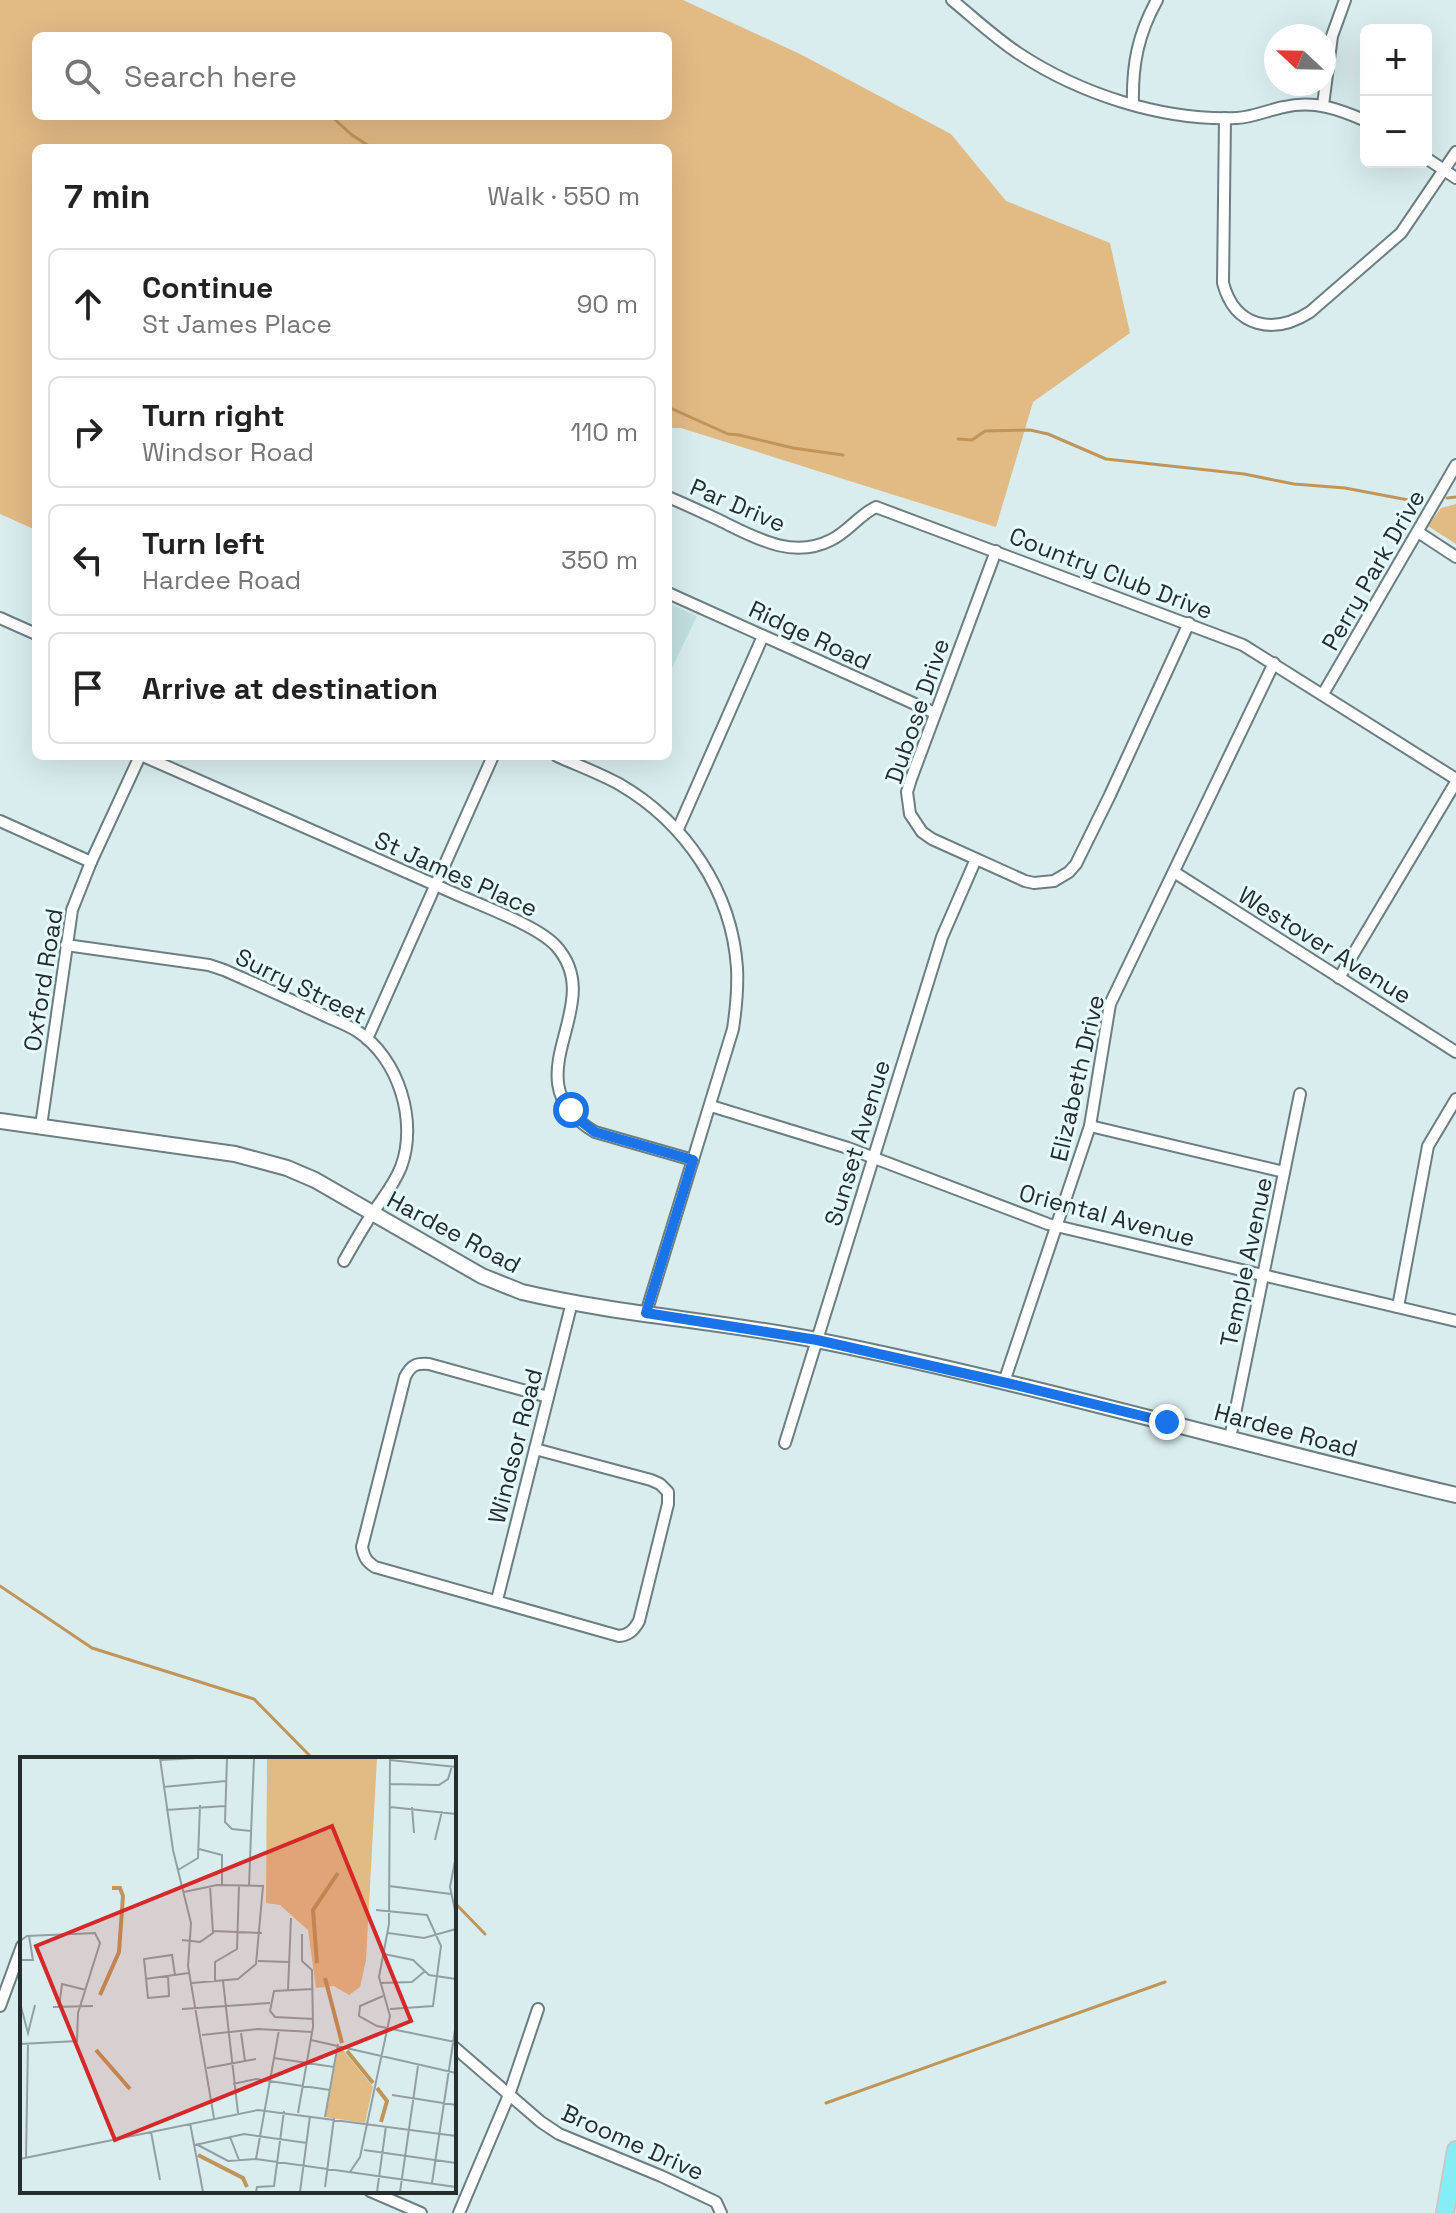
<!DOCTYPE html>
<html lang="en">
<head>
<meta charset="utf-8">
<style>
	:root { --surface:#fff; --page:#f6f6f6; --text:#222; --muted:#767676; --line:#e0e0e0 }
	body { margin:0; font-family:"Space Grotesk",sans-serif; background:var(--page); color:var(--text) }
	.controls { position:absolute; right:24px; top:24px; display:grid; overflow:hidden; border-radius:12px; box-shadow:0 8px 32px #0002 }
	.controls button { width:72px; height:72px; display:grid; place-items:center; padding:0; border:0; border-bottom:2px solid var(--line); background:var(--surface); color:var(--text); font:40px sans-serif }
	.compass { position:absolute; left:1264px; top:24px; width:72px; height:72px; border-radius:50%; background:var(--surface); box-shadow:0 8px 32px #0002; rotate:292deg }
	.stop { position:absolute; width:24px; height:24px; margin:-18px; border:6px solid #1a73e8; border-radius:50%; background:#fff }
	.stop.end { background:#1a73e8; border-color:#fff; box-shadow:0 2px 8px #0008 }
	.list { margin:0; padding:0; list-style:none }
	h2 { display:flex; justify-content:space-between; align-items:center; height:104px; margin:0; padding:0 32px; font-size:34px }
	h2 small { font-size:26px; font-weight:400; color:var(--muted) }
	.list li { display:grid; grid-template-columns:52px 1fr auto; gap:24px; align-items:center; box-sizing:border-box; height:112px; margin:0 16px 16px; padding:0 16px; border:2px solid var(--line); border-radius:12px }
	.list b { display:block; font-size:30px; white-space:nowrap }
	.list p { margin:0; font-size:26px; white-space:nowrap; color:var(--muted) }
	.list em { font-size:26px; font-style:normal; color:var(--muted) }
	.icon { flex:none; width:44px; height:44px; fill:none; stroke:currentColor; stroke-width:2; stroke-linecap:round; stroke-linejoin:round }
	.map { position:relative; flex:none; width:1456px; height:2213px; overflow:hidden }
	.search { position:absolute; background:var(--surface); box-shadow:0 8px 32px #0002; left:32px; top:32px; width:640px; height:88px; display:flex; align-items:center; gap:20px; box-sizing:border-box; padding:0 28px; border-radius:12px; color:var(--muted); font-size:30px }
	.panel { position:absolute; background:var(--surface); box-shadow:0 8px 32px #0002; left:32px; top:144px; width:640px; height:616px; border-radius:12px }
	.map>svg:first-child { display:block }
	.built { fill:#c3e1e2 }
	.green { fill:#e2ba84; fill-rule:evenodd }
	.lines { fill:none; stroke-linecap:round; stroke-linejoin:round }
	.stream { stroke:#c19559; stroke-width:3 }
	.street-casing { stroke:#6c7e80; stroke-width:14 }
	.secondary-casing { stroke:#6c7e80; stroke-width:18 }
	.primary-casing { stroke:#c7c8c9; stroke-width:20 }
	.street { stroke:#fff; stroke-width:10 }
	.secondary { stroke:#fff; stroke-width:14 }
	.primary { stroke:#85eef4; stroke-width:16 }
	.route { stroke:#1a73e8; stroke-width:10 }
	.labels { text-anchor:middle; dominant-baseline:central; stroke-width:6; stroke-linejoin:round; paint-order:stroke }
	.street-label { font-size:24px; fill:#262d2e; stroke:#e6fbfc }
	.inset-river { fill:none; stroke:#c19559; stroke-width:4 }
	.inset-road { fill:none; stroke:#91a0a2; stroke-width:2 }
	.view { fill:#d62828; fill-opacity:0.15; stroke:#d62828; stroke-width:4 }
	.inset-edge { fill:none; stroke:#262d2e; stroke-width:4 }
</style>
</head>
<body>
<div class="map">
<svg width="1456" height="2213" viewBox="0 0 1456 2213">
	<rect width="100%" height="100%" fill="#d9edef"/>
	<path class="built" d="M668,603L697,616L668,676Z"/>
	<g class="green">
		<path d="M0,0H683L800,54L951,134L1006,201L1110,243L1130,333L1033,402L996,527L681,428H668V148H36V530L0,514ZM668,36V116H36V36Z"/>
		<path d="M1456,504V544L1428,526L1441,508Z"/>
	</g>
	<g class="lines">
		<g class="stream">
			<path d="M331,116L352,135L372,148"/>
			<path d="M668,407L728,434L739,435L793,448L843,455"/>
			<path d="M958,439L972,440L985,431L1030,430L1048,434L1106,459L1244,474L1294,484L1345,488L1419,502"/>
			<path d="M1447,498L1456,497"/>
			<path d="M0,1586L92,1648L254,1699L313,1759"/>
			<path d="M454,1902L485,1934"/>
			<path d="M826,2103L1165,1982"/>
		</g>
		<defs>
			<g id="street">
				<path d="M952,0C974,18 994,37 1018,53C1080,94 1162,121 1237,118C1254,117 1268,110 1284,107C1314,100 1339,109 1366,121"/>
				<path d="M1133,104C1132,65 1138,34 1157,0"/>
				<path d="M1323,105L1332,36L1345,0"/>
				<path d="M1225,118L1223,283C1235,328 1274,335 1310,312L1401,233L1456,152"/>
				<path d="M1426,158L1456,178"/>
				<path d="M668,497C685,504 702,512 719,520C754,537 792,560 831,540C848,532 859,515 876,507L1243,645L1456,779"/>
				<path d="M1418,532L1456,557"/>
				<path d="M996,551L911,779L907,792L910,814L922,832L932,839L1025,881L1034,883L1054,881L1069,872L1076,864L1110,795L1189,623"/>
				<path d="M668,593L935,713"/>
				<path d="M0,618L36,634"/>
				<path d="M1323,694L1456,465"/>
				<path d="M143,756C245,801 347,845 449,891C477,904 537,925 556,946C611,1007 506,1079 595,1132L693,1160"/>
				<path d="M557,756C577,765 599,773 619,784C685,822 732,891 737,968C738,988 736,1009 733,1029L646,1313"/>
				<path d="M0,821L91,862"/>
				<path d="M678,829L763,636"/>
				<path d="M1174,872L1456,1052"/>
				<path d="M66,945L209,965L224,970C256,984 287,998 319,1013C331,1019 346,1024 357,1031C399,1058 418,1122 401,1167C394,1185 382,1199 372,1214C362,1229 353,1245 344,1261"/>
				<path d="M1339,978L1456,782"/>
				<path d="M367,1039L493,756"/>
				<path d="M711,1106L848,1148L1048,1224L1456,1321"/>
				<path d="M41,1126L72,910L91,862L140,756"/>
				<path d="M1090,1126L1284,1172"/>
				<path d="M1398,1307L1428,1146L1456,1099"/>
				<path d="M1004,1382L1090,1126L1110,1004L1274,663"/>
				<path d="M1230,1438L1300,1094"/>
				<path d="M785,1443L942,937L976,859"/>
				<path d="M535,1449L651,1480L660,1484L668,1492V1504L639,1621C634,1630 629,1635 619,1636L375,1567C366,1561 364,1557 362,1547L405,1377C411,1365 416,1363 429,1364L548,1397"/>
				<path d="M497,1600L572,1302"/>
				<path d="M0,2006L22,1946"/>
				<path d="M454,2047L541,2122L559,2134L661,2176L716,2202L721,2213"/>
				<path d="M370,2191L421,2213"/>
				<path d="M459,2213L509,2095L538,2009"/>
			</g>
			<path id="secondary" d="M0,1121L235,1154L287,1168L315,1180L482,1276L522,1292C620,1315 722,1321 821,1341C1034,1384 1244,1445 1456,1495"/>
			<path id="primary" d="M1445,2213L1456,2150"/>
		</defs>
		<use href="#street" class="street-casing"/>
		<use href="#secondary" class="secondary-casing"/>
		<use href="#primary" class="primary-casing"/>
		<use href="#street" class="street"/>
		<use href="#secondary" class="secondary"/>
		<use href="#primary" class="primary"/>
	</g>
	<g class="lines">
		<path class="route" d="M571,1110L582,1122L595,1132L693,1160L646,1313L817,1340L1011,1384L1167,1422"/>
	</g>
	<g class="labels">
		<g class="street-label">
			<text transform="translate(738 505) rotate(23)">Par Drive</text>
			<text transform="translate(1373 570) rotate(-60)">Perry Park Drive</text>
			<text transform="translate(1111 573) rotate(21)">Country Club Drive</text>
			<text transform="translate(810 635) rotate(25)">Ridge Road</text>
			<text transform="translate(917 711) rotate(-71)">Dubose Drive</text>
			<text transform="translate(456 874) rotate(24)">St James Place</text>
			<text transform="translate(1325 945) rotate(32)">Westover Avenue</text>
			<text transform="translate(43 980) rotate(-81)">Oxford Road</text>
			<text transform="translate(301 986) rotate(26)">Surry Street</text>
			<text transform="translate(1077 1078) rotate(-77)">Elizabeth Drive</text>
			<text transform="translate(857 1143) rotate(-73)">Sunset Avenue</text>
			<text transform="translate(1107 1215) rotate(15)">Oriental Avenue</text>
			<text transform="translate(454 1232) rotate(28)">Hardee Road</text>
			<text transform="translate(1246 1262) rotate(-78)">Temple Avenue</text>
			<text transform="translate(1286 1430) rotate(15)">Hardee Road</text>
			<text transform="translate(515 1446) rotate(-76)">Windsor Road</text>
			<text transform="translate(633 2142) rotate(24)">Broome Drive</text>
		</g>
	</g>
	<g transform="translate(20 1757)">
		<rect width="436" height="436" fill="#d9edef"/>
		<path d="M247,1H357L346,203L340,230L329,238L314,229L296,231L288,173L260,148L246,146ZM319,288L353,330L345,366L305,360Z" fill="#e2ba84"/>
		<path class="inset-river" d="M297,206L293,153L318,116M305,221L322,286M80,238L99,195L103,139L100,131H92M76,293L110,332M327,294L353,326M357,331L367,344L361,365M178,398L223,421L227,430"/>
		<path class="inset-road" d="M140,1L153,93L171,166L168,209L194,361M207,1L205,65L212,72L231,74M140,3L177,1M370,3L436,10M370,27L419,28L428,22L432,9M143,30L206,24M370,50L436,57M392,50L394,76M146,53L205,49M415,83L422,54M179,92L202,98V128M436,99L430,130L436,158M158,113L178,101L180,48M229,129L234,1M369,129L431,137M164,135L197,128L243,129L236,207L218,222L172,226M356,153L407,158L421,189L413,249L370,252M193,174L242,176M368,176L404,181L436,172M162,183L180,185L193,176L190,129M0,184L7,179L75,176L80,186L58,256L57,284L0,287M364,197L393,203L409,218L436,222M0,203H13L9,179M238,204L269,205M148,219L149,239L128,241L124,202L152,198L155,218M125,222L169,216M195,224V205L217,192L219,128M203,224L218,356M360,226L392,225L405,214M293,232L254,234L250,254L255,260L293,262M268,233L271,161M363,239L340,249L339,259L357,269L435,285M0,246L8,276L15,248M33,250L73,249M39,250L42,227L66,233M162,252L250,246M221,276L225,304M182,278L238,272L292,275M291,283L436,316M254,301L314,310M187,311L236,302M213,327L236,322L310,333M372,338L436,348M278,356L293,270L292,213L282,204V177M305,360L318,287M170,366L183,435M131,375L140,423M210,380L219,403M176,387L208,404L236,402L436,430M175,388L224,377L287,386M344,393L436,406M6,400L8,287M0,402L238,353L436,379M236,402L259,273M330,415L340,400L370,259L359,220L369,167L370,1M412,426L436,266M305,430L314,361M236,435L237,430L254,429L264,354M280,435L290,359M357,435L366,369M380,435L398,309"/>
		<path class="view" d="M312,69L391,264L95,383L16,189Z"/>
		<rect width="436" height="436" class="inset-edge"/>
	</g>
</svg>
<div class="controls">
<button>+</button>
<button>−</button>
</div>
<svg class="compass" viewBox="-18 -18 36 36"><path d="M0-13l5 13h-10z" fill="#e53935"/><path d="M0 13l5-13h-10z" fill="#767676"/></svg>
<div class="stop" style="left:571px;top:1110px"></div>
<div class="stop end" style="left:1167px;top:1422px"></div>
<div class="search"><svg class="icon" aria-label="search" viewBox="0 0 24 24"><circle cx="10" cy="10" r="6"/><path d="M15 15l6 6"/></svg>Search here</div>
<section class="panel">
<h2>7 min<small>Walk · 550 m</small></h2>
<ul class="list">
<li><svg class="icon" aria-label="ahead" viewBox="0 0 24 24"><path d="M12 20V5M6 11l6-6 6 6"/></svg><div><b>Continue</b><p>St James Place</p></div><em>90 m</em></li>
<li><svg class="icon" aria-label="right" viewBox="0 0 24 24"><path d="M7 20v-9h11M14 6l5 5-5 5"/></svg><div><b>Turn right</b><p>Windsor Road</p></div><em>110 m</em></li>
<li><svg class="icon" aria-label="left" viewBox="0 0 24 24"><path d="M17 20v-9H6M10 6l-5 5 5 5"/></svg><div><b>Turn left</b><p>Hardee Road</p></div><em>350 m</em></li>
<li><svg class="icon" aria-label="arrive" viewBox="0 0 24 24"><path d="M6 21V4h12l-3 4 3 4H6"/></svg><div><b>Arrive at destination</b></div></li>
</ul>
</section>
</div>
</body>
</html>
